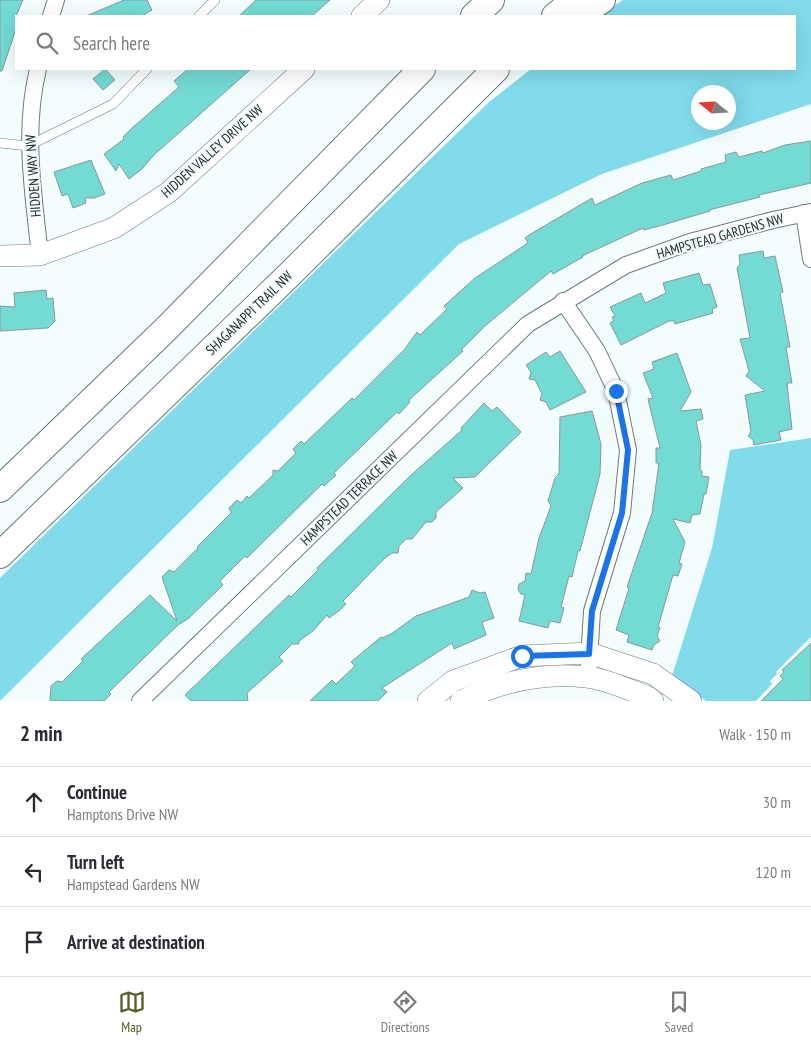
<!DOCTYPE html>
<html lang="en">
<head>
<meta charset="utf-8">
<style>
	:root { --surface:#fff; --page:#f7f7f7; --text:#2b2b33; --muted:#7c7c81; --line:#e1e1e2; --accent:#5a5c29 }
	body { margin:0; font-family:"PT Sans Narrow",sans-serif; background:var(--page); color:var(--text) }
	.compass { position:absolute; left:691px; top:85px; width:45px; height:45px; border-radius:50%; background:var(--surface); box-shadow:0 5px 20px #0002; rotate:288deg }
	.stop { position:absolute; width:15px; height:15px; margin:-11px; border:4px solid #1a73e8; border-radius:50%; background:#fff }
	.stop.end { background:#1a73e8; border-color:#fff; box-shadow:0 1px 5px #0008 }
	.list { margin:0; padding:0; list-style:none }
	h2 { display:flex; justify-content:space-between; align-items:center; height:65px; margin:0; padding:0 20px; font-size:21px }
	h2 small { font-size:16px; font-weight:400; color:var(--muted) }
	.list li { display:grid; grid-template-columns:32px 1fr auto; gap:15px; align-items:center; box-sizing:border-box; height:70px; padding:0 20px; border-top:1px solid var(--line) }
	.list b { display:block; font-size:19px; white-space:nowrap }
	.list p { margin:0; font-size:16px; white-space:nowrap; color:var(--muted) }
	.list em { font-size:16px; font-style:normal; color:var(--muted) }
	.icon { flex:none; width:28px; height:28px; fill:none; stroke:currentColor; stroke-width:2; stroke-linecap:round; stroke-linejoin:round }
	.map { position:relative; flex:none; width:811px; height:701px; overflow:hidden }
	.search { position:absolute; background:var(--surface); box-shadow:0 5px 20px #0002; left:15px; right:15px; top:15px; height:55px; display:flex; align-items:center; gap:12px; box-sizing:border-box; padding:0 18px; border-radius:0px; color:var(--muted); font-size:19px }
	.sheet { height:275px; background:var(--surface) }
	nav { display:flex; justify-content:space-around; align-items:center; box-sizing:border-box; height:70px; border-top:1px solid var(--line); background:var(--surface); font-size:14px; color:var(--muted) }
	nav a { display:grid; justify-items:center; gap:2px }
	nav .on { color:var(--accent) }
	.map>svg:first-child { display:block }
	.green { fill:#81dbea; fill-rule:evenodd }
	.building { fill:#73dad4; stroke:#899998 }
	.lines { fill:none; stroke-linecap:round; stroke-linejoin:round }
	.service-casing { stroke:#6b7a7d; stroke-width:10 }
	.minor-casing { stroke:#6b7a7d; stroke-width:18 }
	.tertiary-casing { stroke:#6b7a7d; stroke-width:22 }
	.primary-casing { stroke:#6b7a7d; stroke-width:28 }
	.service { stroke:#fff; stroke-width:9 }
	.minor { stroke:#fff; stroke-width:16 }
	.tertiary { stroke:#fff; stroke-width:21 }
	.primary { stroke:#fff; stroke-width:26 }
	.route { stroke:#1a73e8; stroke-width:6 }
	.labels { text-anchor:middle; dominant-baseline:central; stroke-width:4; stroke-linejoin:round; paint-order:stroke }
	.street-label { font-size:14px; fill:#262c2d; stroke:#f3fdfe }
</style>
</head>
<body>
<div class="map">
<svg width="811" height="701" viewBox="0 0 811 701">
	<rect width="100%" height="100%" fill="#f3fdfe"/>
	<g class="green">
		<path d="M623,0H811V104L602,174L459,244L0,701V578L488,103L531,69H795V16H598ZM698,92H728V122H698Z"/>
		<path d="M811,438V637L776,672L777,674L770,681L772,684L756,701H706L672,676L712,548L730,450Z"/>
	</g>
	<g class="building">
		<path d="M0,0H23L16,16V29L2,71H0Z"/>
		<path d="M124,0H147L152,10L142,16H86Z"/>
		<path d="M256,0H330L312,16H239Z"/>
		<path d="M105,69L115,80L103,90L93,79Z"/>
		<path d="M188,69H251L154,155L142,169L129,179L119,164L116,171L104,154L124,139L123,137L131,129L179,87L174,81Z"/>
		<path d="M811,141V183L759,195L760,197L709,210L710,211L663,225L644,230L643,228L582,256L583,257L553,274L551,271L485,326L461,350L463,351L409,400L410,402L399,414L397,412L334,473L336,475L324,486L322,484L247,558L245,556L220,581L223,585L188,619L178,625L109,692L111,694L104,701H50L51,686L57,681L62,682L83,661L81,659L150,595L177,621L162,577L169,570L174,572L198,548L197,547L231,513L229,508L237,500L241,503L247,496L249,498L273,475V470L278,471L296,453L293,449L301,441L304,444L352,398L354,400L404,350L417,332L420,335L447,309L444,306L475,278L528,243L525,238L529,235L592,198L595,205L642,183L671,175L673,180L701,171V169L726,162L725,155L736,152L739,157L762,151L763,153L785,145Z"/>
		<path d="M91,160L105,194L94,198H85L86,203L73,208L68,194L62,196L54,172Z"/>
		<path d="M763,251L764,258L775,256L783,292L780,293L790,347H786L792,383H787L792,429L779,432L781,440L754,445L753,440L748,436L751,432L745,395L765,391L746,376L749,371L740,339L750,338L737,268L740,264L739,255Z"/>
		<path d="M699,273L703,285L710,284L717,307L712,309L713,313L675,324L674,321H669L621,345L610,323L614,321L612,317L615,316L610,307L641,293L645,303L666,293L663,283Z"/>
		<path d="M46,290L47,299L53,298L55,321L48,328L0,331V306L15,307L14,293Z"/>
		<path d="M560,351L586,392L550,410L546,402L540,400L542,394L535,380L529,379L531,372L526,365L546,352L550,357Z"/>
		<path d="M677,353L691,392L680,411L701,409L703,419L696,421L701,445L700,470L702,471V476L709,477L706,494H704L700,514L692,515L690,523L673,519L685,542L679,563L682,564L678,576L673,575L658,627L660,628L657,636L660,641L654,645L652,650L627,642L629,635L616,630L629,588L627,587L652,513L659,463H656V448H660L648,399L653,398L643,373L654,369L652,362Z"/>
		<path d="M484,403L492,411L497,407L521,432L475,477L453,478L463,488L436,512V518L432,522H426L412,539H406L399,546L398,553H392L385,558L343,601L346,604L340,610L329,618L327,615L313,631L299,641V644H292L279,657L283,661L247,693L248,701H191L185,695L289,595L291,597L318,570L317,568L409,477L462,430L461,428Z"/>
		<path d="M592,411L601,444L600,474L580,551H578L572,577L569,576L561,607L564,608L560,623L550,621L548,628L519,621L525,595L521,594L518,590L519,584L525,581L526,573L531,574L539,538L551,506L548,501L555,478L559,474L560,417Z"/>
		<path d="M472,590L480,593L485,592L494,618L482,622L486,635L454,649L452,643L382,688L387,692L378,701H310L332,680L336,684L355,666L351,662L381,637L382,638L391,634L416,616L469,597Z"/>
		<path d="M811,643V701H761L783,679L780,676L784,672L782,670Z"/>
	</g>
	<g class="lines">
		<defs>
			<g id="service">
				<path d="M199,16L215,0"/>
				<path d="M0,143L28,146L113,104L147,69"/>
			</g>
			<g id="minor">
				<path d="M51,16L56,0"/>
				<path d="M38,69C23,131 33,192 40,255"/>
				<path d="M804,213L811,259"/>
				<path d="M563,301L597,351L616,391L628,450L622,513L592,611L588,677"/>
				<path d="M140,701L528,324L626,265L690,242L773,220L811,212"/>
			</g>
			<g id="tertiary">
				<path d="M362,16L379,0"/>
				<path d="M0,256L40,255L114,228L169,192L304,69"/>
				<path d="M428,701L453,681L522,656L589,653L653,674L691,701"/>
				<path d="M461,701C500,682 542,672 586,677C607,679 629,690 648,697L653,701"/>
			</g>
			<g id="primary">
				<path d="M474,16L491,0"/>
				<path d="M555,16L575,0"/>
				<path d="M578,16L602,0"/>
				<path d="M0,489L167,328L422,69"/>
				<path d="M0,555L289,275L496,69"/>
			</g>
		</defs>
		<use href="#service" class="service-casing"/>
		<use href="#minor" class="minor-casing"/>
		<use href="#tertiary" class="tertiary-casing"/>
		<use href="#primary" class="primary-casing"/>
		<use href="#service" class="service"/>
		<use href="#minor" class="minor"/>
		<use href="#tertiary" class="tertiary"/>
		<use href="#primary" class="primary"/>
	</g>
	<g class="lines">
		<path class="route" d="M522,656L589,654L592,611L622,513L628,450L616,391"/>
	</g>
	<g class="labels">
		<g class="street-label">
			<text transform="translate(212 151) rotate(-42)">HIDDEN VALLEY DRIVE NW</text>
			<text transform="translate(33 176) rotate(-94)">HIDDEN WAY NW</text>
			<text transform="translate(720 236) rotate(-16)">HAMPSTEAD GARDENS NW</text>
			<text transform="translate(249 313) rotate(-44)">SHAGANAPPI TRAIL NW</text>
			<text transform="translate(349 498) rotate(-44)">HAMPSTEAD TERRACE NW</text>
		</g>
	</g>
</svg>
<svg class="compass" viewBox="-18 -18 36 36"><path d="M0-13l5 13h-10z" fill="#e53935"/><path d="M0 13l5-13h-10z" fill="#7c7c81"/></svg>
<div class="stop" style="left:522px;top:656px"></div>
<div class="stop end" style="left:616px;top:391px"></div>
<div class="search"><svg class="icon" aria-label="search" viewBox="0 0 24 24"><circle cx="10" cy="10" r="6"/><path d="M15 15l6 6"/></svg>Search here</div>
</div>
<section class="sheet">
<h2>2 min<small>Walk · 150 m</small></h2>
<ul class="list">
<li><svg class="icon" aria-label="ahead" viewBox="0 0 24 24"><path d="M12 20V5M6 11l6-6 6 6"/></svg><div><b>Continue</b><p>Hamptons Drive NW</p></div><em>30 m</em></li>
<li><svg class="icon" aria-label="left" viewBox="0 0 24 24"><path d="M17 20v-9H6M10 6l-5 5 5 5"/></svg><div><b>Turn left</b><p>Hampstead Gardens NW</p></div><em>120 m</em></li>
<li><svg class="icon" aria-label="arrive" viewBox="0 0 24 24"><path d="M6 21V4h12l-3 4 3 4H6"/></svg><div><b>Arrive at destination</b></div></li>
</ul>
</section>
<nav>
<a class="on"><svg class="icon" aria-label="map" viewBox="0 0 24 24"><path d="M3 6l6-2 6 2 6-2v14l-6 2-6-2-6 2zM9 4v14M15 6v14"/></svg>Map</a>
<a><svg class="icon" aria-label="directions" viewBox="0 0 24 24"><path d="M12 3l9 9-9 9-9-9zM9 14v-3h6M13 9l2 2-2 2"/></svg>Directions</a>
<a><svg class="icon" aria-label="saved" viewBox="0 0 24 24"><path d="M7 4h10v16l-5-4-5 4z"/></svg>Saved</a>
</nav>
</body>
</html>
